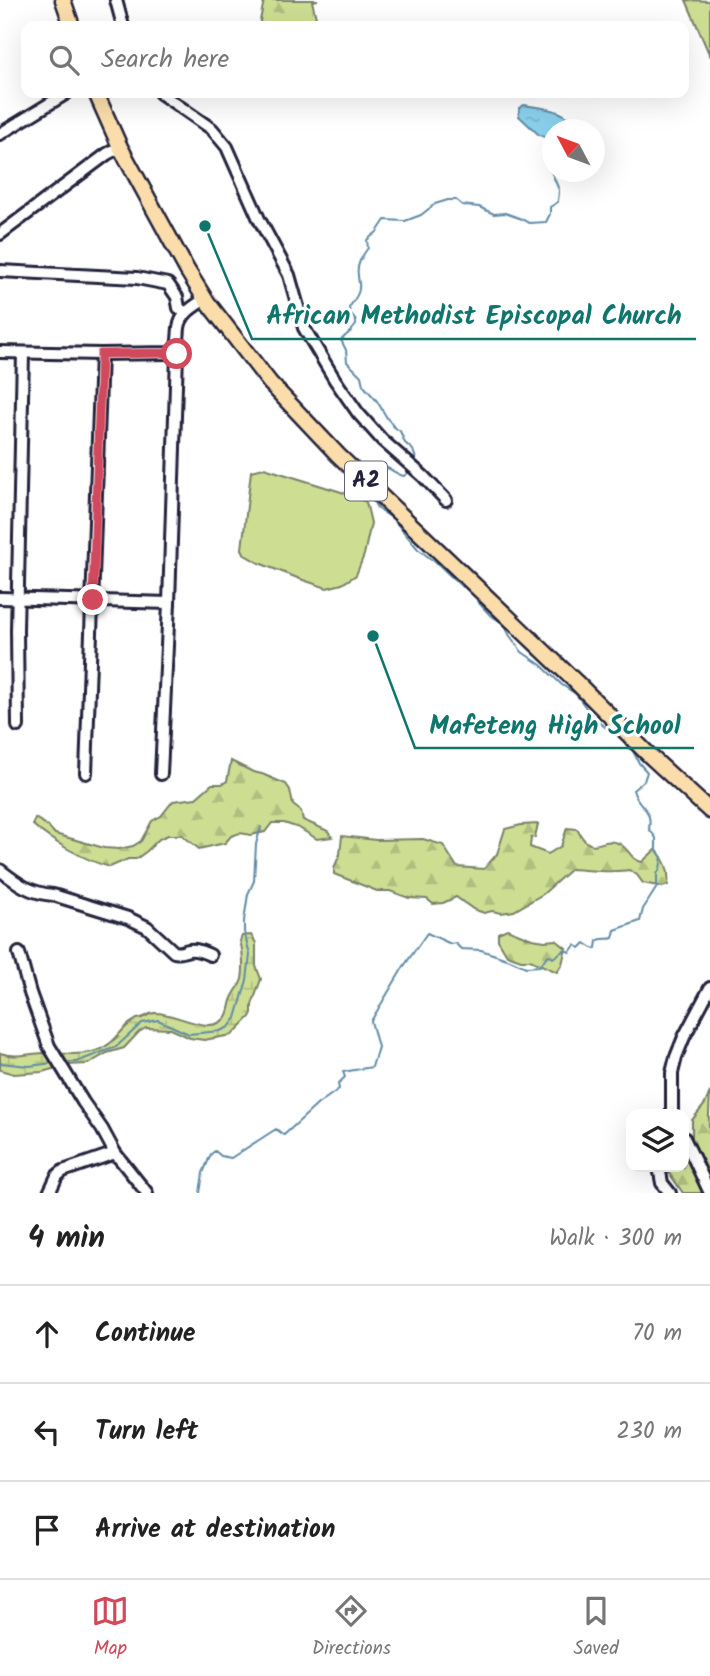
<!DOCTYPE html>
<html lang="en">
<head>
<meta charset="utf-8">
<style>
	:root { --surface:#fff; --page:#f2f2f2; --text:#222; --muted:#767676; --line:#e0e0e0; --accent:#d1495b }
	body { margin:0; font-family:Kalam,sans-serif; background:var(--page); color:var(--text) }
	.controls { position:absolute; right:21px; bottom:21px; display:grid; overflow:hidden; border-radius:14px; box-shadow:0 7px 28px #0002 }
	.controls button { width:63px; height:63px; display:grid; place-items:center; padding:0; border:0; border-bottom:2px solid var(--line); background:var(--surface); color:var(--text); font:35px sans-serif }
	.compass { position:absolute; left:542px; top:119px; width:63px; height:63px; border-radius:50%; background:var(--surface); box-shadow:0 7px 28px #0002; rotate:311deg }
	.stop { position:absolute; width:21px; height:21px; margin:-16px; border:5px solid #d1495b; border-radius:50%; background:#fff }
	.stop.end { background:#d1495b; border-color:#fff; box-shadow:0 2px 7px #0008 }
	.list { margin:0; padding:0; list-style:none }
	h2 { display:flex; justify-content:space-between; align-items:center; height:91px; margin:0; padding:0 28px; font-size:30px }
	h2 small { font-size:23px; font-weight:400; color:var(--muted) }
	.list li { display:grid; grid-template-columns:46px 1fr auto; gap:21px; align-items:center; box-sizing:border-box; height:98px; padding:0 28px; border-top:2px solid var(--line) }
	.list b { display:block; font-size:26px; white-space:nowrap }
	.list em { font-size:23px; font-style:normal; color:var(--muted) }
	.icon { flex:none; width:38px; height:38px; fill:none; stroke:currentColor; stroke-width:2; stroke-linecap:round; stroke-linejoin:round }
	.map { position:relative; flex:none; width:710px; height:1193px; overflow:hidden }
	.search { position:absolute; background:var(--surface); box-shadow:0 7px 28px #0002; left:21px; right:21px; top:21px; height:77px; display:flex; align-items:center; gap:18px; box-sizing:border-box; padding:0 24px; border-radius:14px; color:var(--muted); font-size:26px }
	.sheet { height:385px; background:var(--surface) }
	nav { display:flex; justify-content:space-around; align-items:center; box-sizing:border-box; height:98px; border-top:2px solid var(--line); background:var(--surface); font-size:19px; color:var(--muted) }
	nav a { display:grid; justify-items:center; gap:4px }
	nav .on { color:var(--accent) }
	.map>svg:first-child { display:block }
	.grass { fill:#cdde93; stroke:#788067; stroke-width:2 }
	.forest { fill:url(#forest-firs); stroke:#788067; stroke-width:2 }
	.wetland { fill:url(#wetland-marsh); stroke:#788067; stroke-width:2 }
	.water { fill:url(#water-ripples); stroke:#618ba6; stroke-width:2 }
	.lines { fill:none; stroke-linecap:round; stroke-linejoin:round }
	.stream { stroke:#618ba6; stroke-width:2 }
	.minor-casing { stroke:#22223b; stroke-width:16 }
	.major-casing { stroke:#22223b; stroke-width:19 }
	.minor { stroke:#fff; stroke-width:10 }
	.major { stroke:#faddab; stroke-width:14 }
	.route { stroke:#d1495b; stroke-width:9 }
	.labels { text-anchor:middle; dominant-baseline:central; stroke-width:6; stroke-linejoin:round; paint-order:stroke }
	.shield { fill:#fff; stroke:#646476; stroke-width:2 }
	.shield-label { font-size:23px; font-weight:bold; fill:#22223b }
	.leader { fill:none; stroke:#0f766e; stroke-width:2.5 }
	.callout-dot { fill:#0f766e; stroke:#fff; stroke-width:2.5 }
	.callout-label { font-size:26px; text-anchor:middle; font-weight:bold; fill:#0f766e; stroke:#fff; stroke-width:6; stroke-linejoin:round; paint-order:stroke }
</style>
</head>
<body>
<div class="map">
<svg width="710" height="1193" viewBox="0 0 710 1193">
	<defs>
		<pattern id="forest-firs" width="22" height="20" patternUnits="userSpaceOnUse" patternTransform="scale(1.75)"><rect width="22" height="20" fill="#cdde93"/><path d="M5 1l3.5 6h-7zM16 11l3.5 6h-7z" fill="#b0be80"/></pattern>
		<pattern id="wetland-marsh" width="20" height="14" patternUnits="userSpaceOnUse" patternTransform="scale(1.75)"><rect width="20" height="14" fill="#cdde93"/><path d="M1 5h8M5 5V1M11 12h8M15 12V8" fill="none" stroke="#b0be80"/></pattern>
		<pattern id="water-ripples" width="26" height="14" patternUnits="userSpaceOnUse" patternTransform="scale(1.75)"><rect width="26" height="14" fill="#8bd1ed"/><path d="M2 4q2-2 4 0t4 0M15 11q2-2 4 0t4 0" fill="none" stroke="#78b3cc"/></pattern>
	</defs>
	<rect width="100%" height="100%" fill="#fff"/>
	<filter id="ink" filterUnits="userSpaceOnUse"><feTurbulence type="fractalNoise" baseFrequency=".0143" numOctaves="2"/><feDisplacementMap in="SourceGraphic" scale="14" xChannelSelector="R" yChannelSelector="G"/><feConvolveMatrix kernelMatrix="1 2 1 2 8 2 1 2 1" color-interpolation-filters="sRGB"/></filter>
	<g filter="url(#ink)">
		<g class="grass">
			<path d="M686,0L710,1V56Z"/>
			<path d="M264,468L351,495L366,502L371,523L364,555L356,575L342,584L327,588L300,579L259,563L245,555L242,549L251,471Z"/>
		</g>
		<g class="forest">
			<path d="M264,0H318L312,1L318,26H259Z"/>
			<path d="M231,761L253,772L262,774L286,784L290,790L293,805L301,811L303,820L328,831L332,837L317,839L299,828L284,823H272L265,832L251,835L240,833L231,836L225,843L199,849L182,835H168L159,839L147,851L136,859H128L110,867C86,861 51,841 33,825L35,818L48,826L55,834L104,848L119,849L133,846L141,841L152,821L161,816L173,801L196,798L212,784H222L227,781Z"/>
			<path d="M538,824L535,837L531,838L530,847L548,854L561,846L567,828L577,829C593,860 600,834 620,844C629,849 631,860 642,862L656,849C665,861 670,870 668,885L663,887L643,883L637,875L629,870C613,873 589,870 571,869L543,894L514,911L501,913L492,911L484,913L473,909L456,897L443,903L433,904L427,899L409,898L390,891H377L334,874V868L340,854L342,836L376,840L423,839L443,845L457,867L484,869L497,854L505,829L521,825Z"/>
			<path d="M507,929L532,939L545,941L556,940L566,948L562,964L557,972L530,960H521L507,955L498,940V933Z"/>
			<path d="M710,1092C710,1106 707,1125 710,1137V1180L707,1193H683L669,1173V1167H684V1140H692V1120L705,1104Z"/>
		</g>
		<path class="wetland" d="M251,935L256,943V966L261,979L252,1005V1013L250,1017L232,1035L204,1040L190,1038L171,1029L146,1028L139,1032L124,1048L107,1053L88,1064L67,1065L42,1072L14,1074L0,1070V1053C15,1058 27,1054 43,1053C64,1053 87,1058 106,1046C117,1040 122,1027 134,1021C139,1017 138,1020 144,1017C150,1015 147,1014 154,1013C174,1011 209,1037 225,1018C230,1012 229,1004 232,998C235,991 240,986 242,979C244,970 243,950 240,941L242,936Z"/>
		<path class="water" d="M524,105C542,108 570,109 575,129L552,130V140L539,135L519,116V108Z"/>
		<g class="lines">
			<g class="stream">
				<path d="M573,122L580,124L579,130"/>
				<path d="M415,463L416,459L413,450L405,443L400,431L394,427L387,418L377,401L363,385L361,376L347,362L346,350L341,340L352,330L356,325V321L350,313L349,308C352,303 356,298 358,293C361,286 358,282 358,275C356,265 362,256 368,248L367,240L377,232L385,220L405,221L421,215L435,204L448,200H456L462,205L479,207L494,214L505,213L522,219L529,223L546,222L550,214V207L558,202L559,190L549,166L552,162"/>
				<path d="M379,486L380,482L376,470C387,462 393,474 404,476L410,471"/>
				<path d="M370,496L377,508L393,519L418,549L439,565L462,587"/>
				<path d="M65,1062H76L116,1047L142,1023L158,1020L189,1034L220,1031L229,1027L236,1018L247,980L250,955L244,932V921L248,894L254,881L256,844L261,827"/>
				<path d="M0,1063L29,1066L53,1063"/>
				<path d="M200,1193L203,1173L211,1154L215,1151L221,1156L231,1158L276,1129L284,1135L318,1104L339,1089L338,1084L345,1077L343,1072L372,1067L378,1047L371,1021L404,966L427,933L451,944L455,943L461,949L481,950L510,960L526,967L540,966L546,957L549,955L553,958L564,950L570,952L575,945L580,948L585,943L594,949L596,948L597,941C602,937 608,940 613,938L615,930L640,921L643,909L657,887V874L660,869L662,857L656,849V838L649,829C653,807 638,808 633,790L644,781L647,772L639,763L633,751L628,748L623,740L594,719L576,694L562,685L541,665L522,652L510,636L504,624L490,615L477,601"/>
			</g>
			<defs>
				<g id="minor">
					<path d="M116,0L123,26"/>
					<path d="M160,93L212,129L227,147L259,219L289,275L304,328L335,380L358,413L382,440L423,476L446,500"/>
					<path d="M0,134L67,93"/>
					<path d="M0,234L107,154L120,147"/>
					<path d="M0,271L137,278L168,284L177,297L179,308L186,313"/>
					<path d="M0,352L101,354L170,353L175,351C179,344 178,336 179,328C181,313 193,307 205,299"/>
					<path d="M0,598L169,603"/>
					<path d="M18,726L17,630L23,353"/>
					<path d="M86,773L101,354"/>
					<path d="M161,774L169,603L177,354L175,351"/>
					<path d="M0,870C18,884 30,893 53,895L128,918L147,927L174,952C180,954 183,951 189,950C197,949 203,952 210,955"/>
					<path d="M19,953L30,993L49,1046L83,1102L102,1129L115,1153L147,1193"/>
					<path d="M672,1114V1073L676,1057L684,1037L710,988"/>
					<path d="M684,1138L710,1193"/>
					<path d="M659,1167L662,1183L670,1193"/>
					<path d="M49,1193L57,1176L63,1171L115,1153"/>
				</g>
				<g id="major">
					<path d="M63,0L72,26"/>
					<path d="M96,93L120,147L187,270L205,299L270,383L338,455L576,682L650,756L710,811"/>
				</g>
			</defs>
			<use href="#minor" class="minor-casing"/>
			<use href="#major" class="major-casing"/>
			<use href="#minor" class="minor"/>
			<use href="#major" class="major"/>
		</g>
	</g>
	<g class="lines" filter="url(#ink)">
		<path class="route" d="M93,600L101,354L170,353L175,351L177,354"/>
	</g>
	<g class="labels">
		<rect class="shield" x="345" y="461.5" width="42" height="39" rx="5"/>
		<g class="shield-label">
			<text x="366" y="481">A2</text>
		</g>
	</g>
	<path class="leader" d="M205 226L252 339H696M373 636L415 748H694"/>
	<g class="callout-dot">
		<circle cx="205" cy="226" r="7"/>
		<circle cx="373" cy="636" r="7"/>
	</g>
	<g class="callout-label">
		<text x="474" y="324">African Methodist Episcopal Church</text>
		<text x="555" y="734">Mafeteng High School</text>
	</g>
</svg>
<div class="controls">
<button><svg class="icon" aria-label="layers" viewBox="0 0 24 24"><path d="M12 4l9 5-9 5-9-5zM3 14l9 5 9-5"/></svg></button>
</div>
<svg class="compass" viewBox="-18 -18 36 36"><path d="M0-13l5 13h-10z" fill="#e53935"/><path d="M0 13l5-13h-10z" fill="#767676"/></svg>
<div class="stop" style="left:177px;top:354px"></div>
<div class="stop end" style="left:93px;top:600px"></div>
<div class="search"><svg class="icon" aria-label="search" viewBox="0 0 24 24"><circle cx="10" cy="10" r="6"/><path d="M15 15l6 6"/></svg>Search here</div>
</div>
<section class="sheet">
<h2>4 min<small>Walk · 300 m</small></h2>
<ul class="list">
<li><svg class="icon" aria-label="ahead" viewBox="0 0 24 24"><path d="M12 20V5M6 11l6-6 6 6"/></svg><div><b>Continue</b></div><em>70 m</em></li>
<li><svg class="icon" aria-label="left" viewBox="0 0 24 24"><path d="M17 20v-9H6M10 6l-5 5 5 5"/></svg><div><b>Turn left</b></div><em>230 m</em></li>
<li><svg class="icon" aria-label="arrive" viewBox="0 0 24 24"><path d="M6 21V4h12l-3 4 3 4H6"/></svg><div><b>Arrive at destination</b></div></li>
</ul>
</section>
<nav>
<a class="on"><svg class="icon" aria-label="map" viewBox="0 0 24 24"><path d="M3 6l6-2 6 2 6-2v14l-6 2-6-2-6 2zM9 4v14M15 6v14"/></svg>Map</a>
<a><svg class="icon" aria-label="directions" viewBox="0 0 24 24"><path d="M12 3l9 9-9 9-9-9zM9 14v-3h6M13 9l2 2-2 2"/></svg>Directions</a>
<a><svg class="icon" aria-label="saved" viewBox="0 0 24 24"><path d="M7 4h10v16l-5-4-5 4z"/></svg>Saved</a>
</nav>
</body>
</html>
